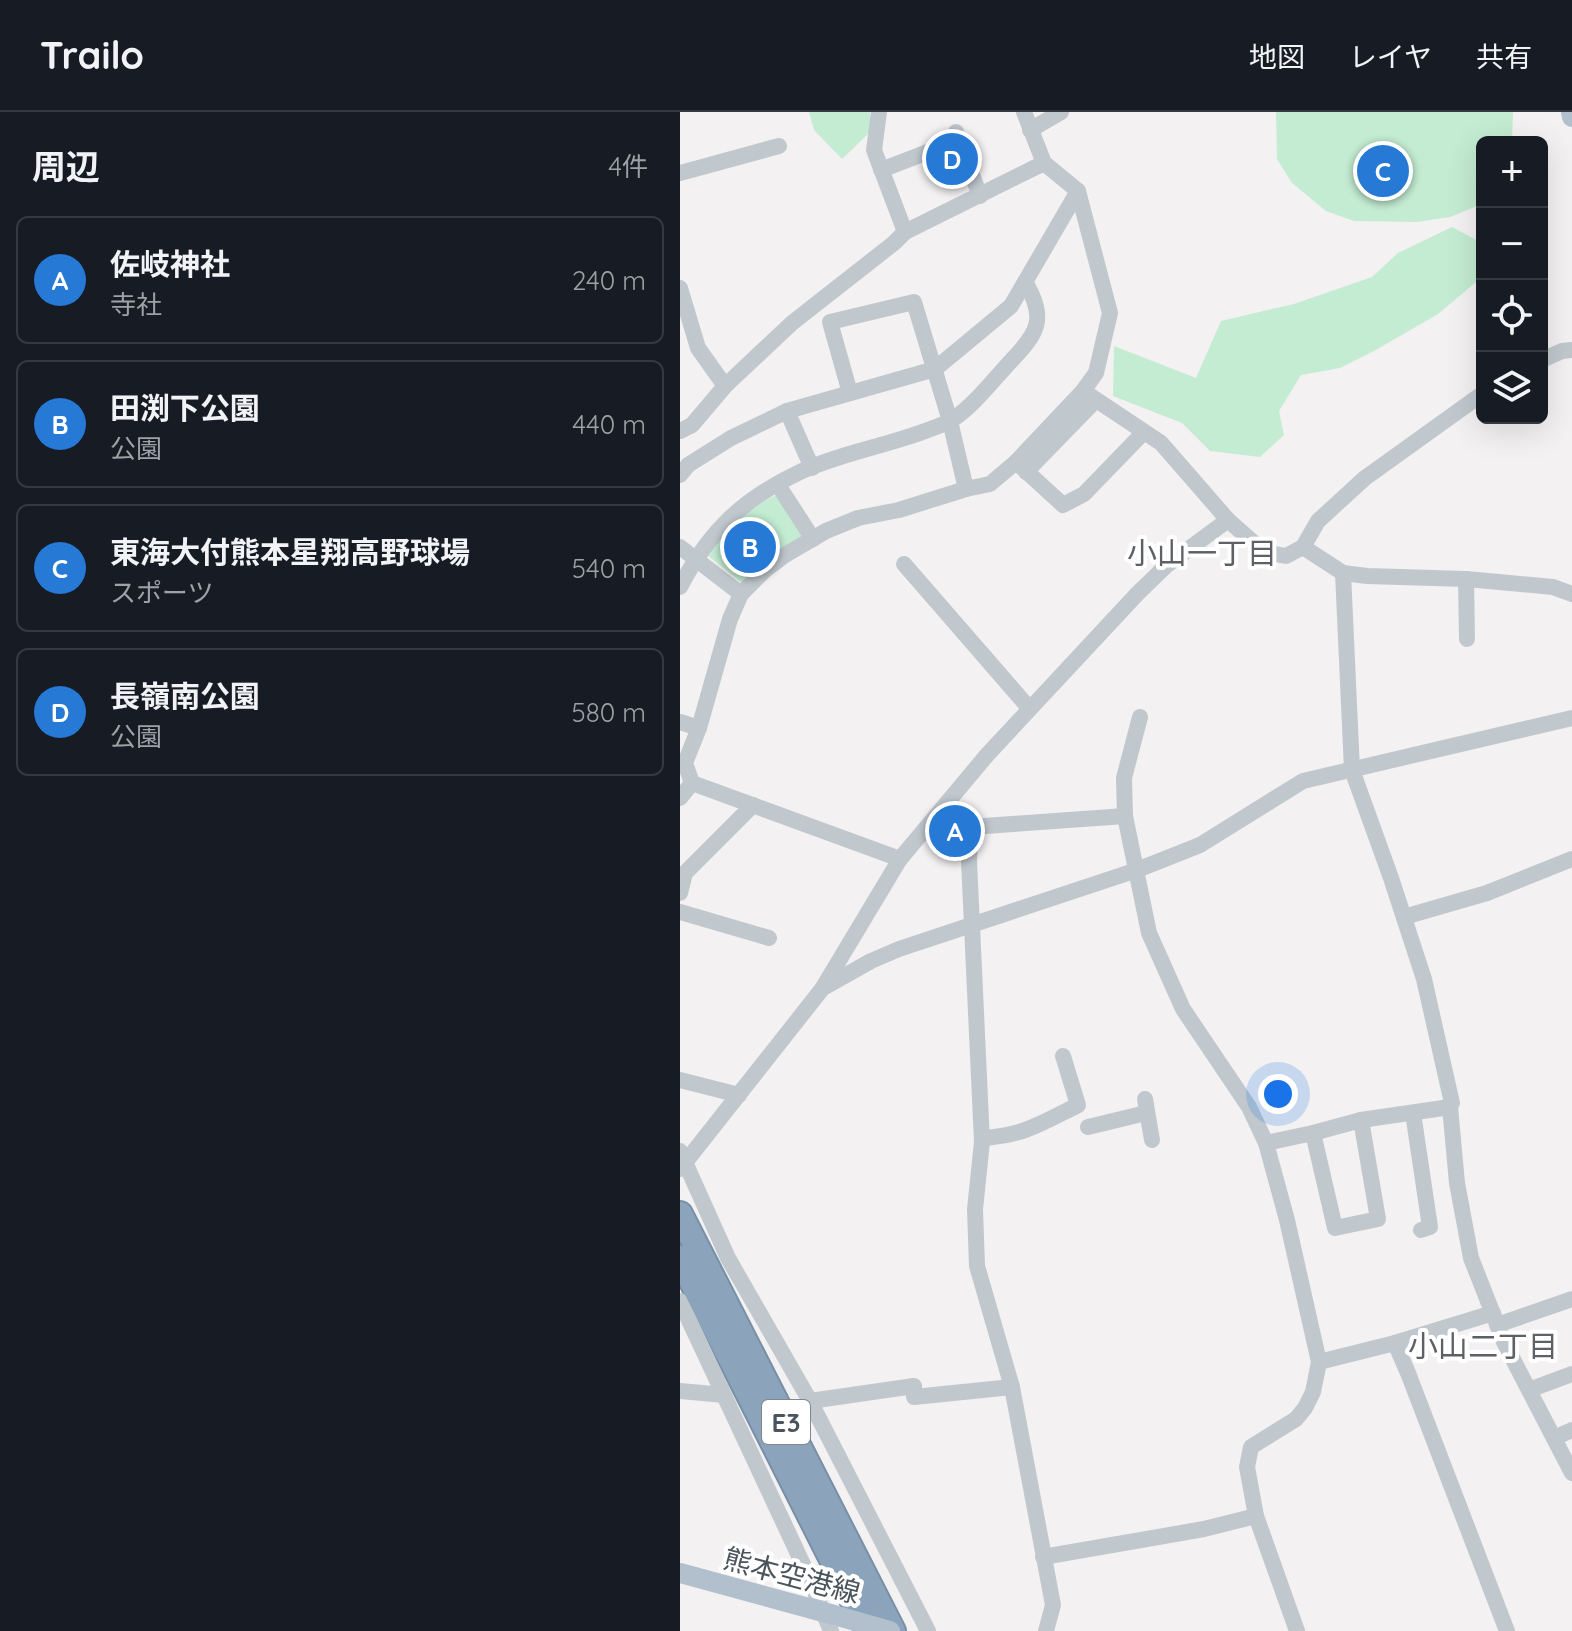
<!DOCTYPE html>
<html lang="ja">
<head>
<meta charset="utf-8">
<style>
	:root { --surface:#171b24; --page:#242831; --text:#f1f3f6; --muted:#9ea1a6; --line:#363941; --accent:#2779d6 }
	body { margin:0; font-family:Quicksand,"Noto Sans JP",sans-serif; background:var(--page); color:var(--text) }
	.controls { position:absolute; right:24px; top:24px; display:grid; overflow:hidden; border-radius:12px; box-shadow:0 8px 32px #0002 }
	.controls button { width:72px; height:72px; display:grid; place-items:center; padding:0; border:0; border-bottom:2px solid var(--line); background:var(--surface); color:var(--text); font:40px sans-serif }
	.you { position:absolute; left:598px; top:982px; width:28px; height:28px; margin:-20px; border:6px solid #fff; border-radius:50%; background:#1a73e8; box-shadow:0 0 0 12px #1a73e833 }
	.badge { display:grid; place-items:center; width:52px; height:52px; border-radius:50%; background:var(--accent); color:#fff; font-size:26px; font-weight:700 }
	.pin { position:absolute; translate:-50% -50%; border:4px solid #fff; box-shadow:0 2px 8px #0006 }
	.list { margin:0; padding:0; list-style:none }
	h2 { display:flex; justify-content:space-between; align-items:center; height:104px; margin:0; padding:0 32px; font-size:34px }
	h2 small { font-size:26px; font-weight:400; color:var(--muted) }
	.list li { display:grid; grid-template-columns:52px 1fr auto; gap:24px; align-items:center; box-sizing:border-box; height:128px; margin:0 16px 16px; padding:0 16px; border:2px solid var(--line); border-radius:12px }
	.list b { display:block; font-size:30px; white-space:nowrap }
	.list p { margin:0; font-size:26px; white-space:nowrap; color:var(--muted) }
	.list em { font-size:26px; font-style:normal; color:var(--muted) }
	.icon { flex:none; width:44px; height:44px; fill:none; stroke:currentColor; stroke-width:2; stroke-linecap:round; stroke-linejoin:round }
	.map { position:relative; flex:none; width:892px; height:1519px; overflow:hidden }
	header { display:flex; align-items:center; gap:48px; box-sizing:border-box; height:112px; padding:0 40px; background:var(--surface); border-bottom:2px solid var(--line) }
	header strong { font-size:38px }
	nav { display:flex; gap:44px; margin-inline-start:auto; font-size:28px }
	main { display:flex }
	aside { flex:1; background:var(--surface) }
	.map>svg:first-child { display:block }
	.green { fill:#c3ecd2 }
	.lines { fill:none; stroke-linecap:round; stroke-linejoin:round }
	.highway-casing { stroke:#778fa7; stroke-width:28 }
	.minor { stroke:#c0c8ce; stroke-width:16 }
	.major { stroke:#b2c0cd; stroke-width:20 }
	.highway { stroke:#8ca4bb; stroke-width:24 }
	.major-bridge { stroke:#b2c0cd; stroke-width:20 }
	.labels { text-anchor:middle; dominant-baseline:central; stroke-width:8; stroke-linejoin:round; paint-order:stroke }
	.shield { fill:#fff; stroke:#80878d; stroke-width:2 }
	.shield-label { font-size:26px; font-weight:bold; fill:#4a545c }
	.street-label { font-size:28px; fill:#4a545c; stroke:#fff }
	.neighbourhood-label { font-size:30px; fill:#5d6165; stroke:#fff }
</style>
</head>
<body>
<header>
<strong>Trailo</strong>
<nav><a>地図</a><a>レイヤ</a><a>共有</a></nav>
</header>
<main>
<aside>
<h2>周辺<small>4件</small></h2>
<ul class="list">
<li><span class="badge">A</span><div><b>佐岐神社</b><p>寺社</p></div><em>240 m</em></li>
<li><span class="badge">B</span><div><b>田渕下公園</b><p>公園</p></div><em>440 m</em></li>
<li><span class="badge">C</span><div><b>東海大付熊本星翔高野球場</b><p>スポーツ</p></div><em>540 m</em></li>
<li><span class="badge">D</span><div><b>長嶺南公園</b><p>公園</p></div><em>580 m</em></li>
</ul>
</aside>
<div class="map">
<svg width="892" height="1519" viewBox="0 0 892 1519">
	<rect width="100%" height="100%" fill="#f3f1f1"/>
	<g class="green">
		<path d="M129,0H190L191,19L162,47L134,18Z"/>
		<path d="M596,0H833L832,30H802V92L770,105L737,110L674,109L646,99L612,71L597,47Z"/>
		<path d="M772,115L802,131V165L758,202L694,239L660,256L621,263L599,299L604,323L580,345L530,339L502,311L433,284L434,234L516,266L541,209L614,192L692,165L718,141Z"/>
		<path d="M94,384H99L122,423L120,427L63,472L26,442C47,417 64,400 94,384Z"/>
	</g>
	<g class="lines">
		<defs>
			<g id="highway">
				<path d="M0,1102L213,1519"/>
				<path d="M0,1146L188,1519"/>
			</g>
		</defs>
		<use href="#highway" class="highway-casing"/>
		<g class="minor">
			<path d="M199,0L194,38L225,120"/>
			<path d="M350,18L381,0"/>
			<path d="M276,20L300,84"/>
			<path d="M201,58L279,28"/>
			<path d="M0,61L99,34"/>
			<path d="M0,176L18,236L45,274"/>
			<path d="M862,248L882,239L892,238"/>
			<path d="M403,279L481,331L548,408L584,440L606,444L623,435L663,461L687,464L786,467L873,475L892,482"/>
			<path d="M170,281L150,210L234,190L270,309L286,377"/>
			<path d="M107,299L132,356"/>
			<path d="M0,319L12,313L45,274L112,211L214,131L225,120L364,51"/>
			<path d="M336,350L383,393L404,382L464,320"/>
			<path d="M346,360L416,288"/>
			<path d="M0,363L8,353L51,326L107,299L255,257L331,194L398,79"/>
			<path d="M98,373L133,427"/>
			<path d="M0,435L61,482"/>
			<path d="M623,435L638,409L685,366L802,282"/>
			<path d="M224,452L349,596"/>
			<path d="M663,461L672,658L711,766L744,867L772,991L770,995L777,1071L791,1146L824,1230L892,1361"/>
			<path d="M786,467L787,527"/>
			<path d="M0,475C29,419 63,387 120,360C161,341 206,334 248,318C255,315 263,313 270,309C292,296 313,268 331,249C358,221 367,206 345,170"/>
			<path d="M0,610L19,616"/>
			<path d="M0,686L12,671"/>
			<path d="M263,696L291,715L445,704L469,821L503,897L569,995L586,1031L607,1108L639,1250L633,1280L625,1296L616,1307L571,1335L567,1355L576,1404L617,1519"/>
			<path d="M445,704L444,666L460,605"/>
			<path d="M291,715L289,749L302,1030L295,1097L297,1154L332,1275L373,1493L366,1519"/>
			<path d="M220,747L12,671L5,651L19,616L50,507L61,482L85,458L105,443L146,419L178,406L219,398L286,377L310,372L336,350L403,279L416,261L430,201L398,79L364,51L344,0"/>
			<path d="M0,781L5,761L73,693"/>
			<path d="M0,800L89,826"/>
			<path d="M724,805L807,781L892,747"/>
			<path d="M143,876L191,849L219,837L457,758L520,733L623,669L892,606"/>
			<path d="M0,968L59,983"/>
			<path d="M465,987L472,1028"/>
			<path d="M733,1001L750,1115L741,1118"/>
			<path d="M408,1015L466,1001"/>
			<path d="M633,1021L655,1116L698,1107L681,1008"/>
			<path d="M302,1026C343,1024 362,1011 398,993L383,944"/>
			<path d="M586,1031L633,1021L681,1008L770,995"/>
			<path d="M0,1039L48,1146L130,1289L248,1519"/>
			<path d="M0,1057L142,877L220,747L307,643L458,481L487,453L548,408"/>
			<path d="M0,1189L127,1461L151,1519"/>
			<path d="M817,1213L892,1187"/>
			<path d="M715,1231L813,1201"/>
			<path d="M639,1250L715,1231L728,1261L827,1519"/>
			<path d="M849,1278L892,1262"/>
			<path d="M0,1279L44,1283"/>
			<path d="M130,1289L234,1274V1285L332,1275"/>
			<path d="M874,1326L892,1318"/>
			<path d="M363,1445L524,1417L576,1404"/>
		</g>
		<g class="major">
			<path d="M891,0L892,5"/>
			<path d="M0,1461L154,1503"/>
		</g>
		<use href="#highway" class="highway"/>
		<path class="major-bridge" d="M154,1503L210,1519"/>
	</g>
	<g class="labels">
		<rect class="shield" x="82" y="1288" width="48" height="44" rx="6"/>
		<g class="shield-label">
			<text x="106" y="1310">E3</text>
		</g>
		<g class="street-label">
			<text transform="translate(112 1463) rotate(15)">熊本空港線</text>
		</g>
		<g class="neighbourhood-label">
			<text x="522" y="441">小山一丁目</text>
			<text x="803" y="1234">小山二丁目</text>
		</g>
	</g>
</svg>
<div class="controls">
<button>+</button>
<button>−</button>
<button><svg class="icon" aria-label="locate" viewBox="0 0 24 24"><circle cx="12" cy="12" r="6"/><path d="M12 2v4M12 18v4M2 12h4M18 12h4"/></svg></button>
<button><svg class="icon" aria-label="layers" viewBox="0 0 24 24"><path d="M12 4l9 5-9 5-9-5zM3 14l9 5 9-5"/></svg></button>
</div>
<div class="you"></div>
<div class="pin badge" style="left:275px;top:719px">A</div>
<div class="pin badge" style="left:70px;top:435px">B</div>
<div class="pin badge" style="left:703px;top:59px">C</div>
<div class="pin badge" style="left:272px;top:47px">D</div>
</div>
</main>
</body>
</html>
